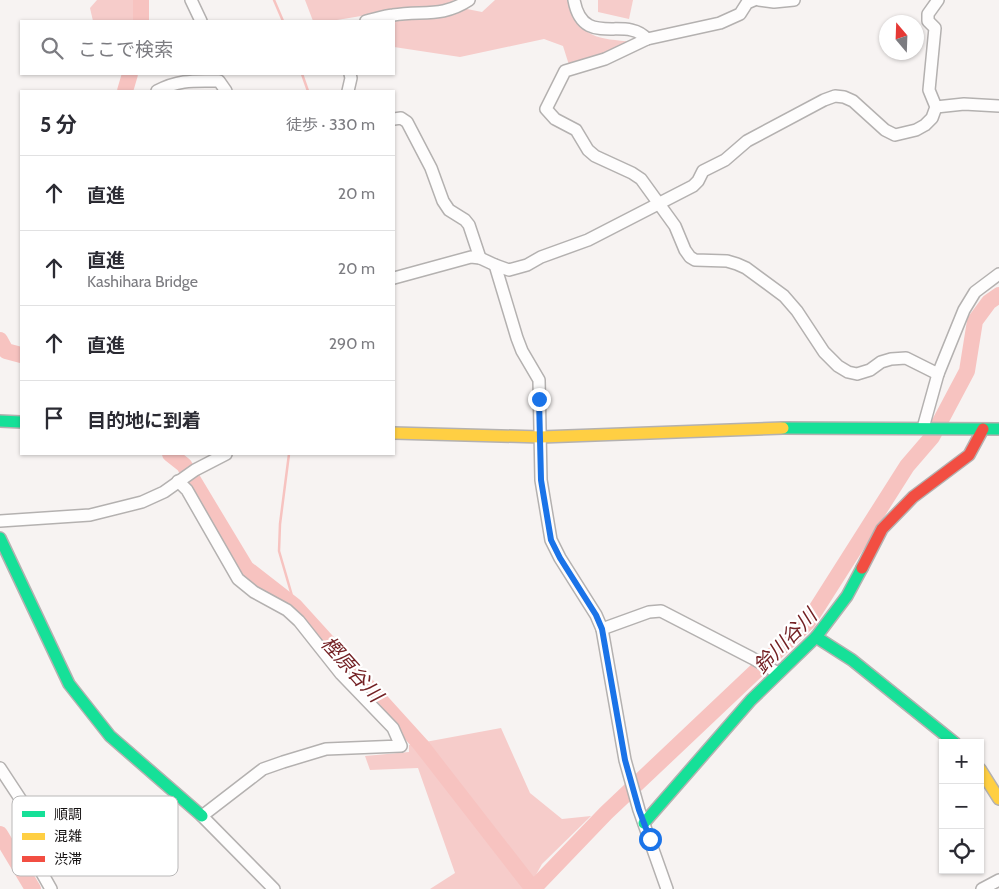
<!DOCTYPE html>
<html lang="ja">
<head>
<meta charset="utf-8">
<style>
	:root { --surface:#fff; --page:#f7f7f7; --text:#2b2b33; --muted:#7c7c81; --line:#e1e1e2 }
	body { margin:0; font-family:Cabin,"Noto Sans JP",sans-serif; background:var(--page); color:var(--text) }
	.controls { position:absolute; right:15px; bottom:15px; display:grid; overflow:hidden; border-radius:0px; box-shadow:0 1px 4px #0004 }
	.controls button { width:45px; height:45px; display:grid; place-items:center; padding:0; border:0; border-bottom:1px solid var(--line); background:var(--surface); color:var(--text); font:25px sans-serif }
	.compass { position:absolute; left:879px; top:15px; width:45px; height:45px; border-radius:50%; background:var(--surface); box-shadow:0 1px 4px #0004; rotate:341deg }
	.stop { position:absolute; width:15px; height:15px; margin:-11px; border:4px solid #1a73e8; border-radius:50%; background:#fff }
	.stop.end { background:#1a73e8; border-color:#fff; box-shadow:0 1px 5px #0008 }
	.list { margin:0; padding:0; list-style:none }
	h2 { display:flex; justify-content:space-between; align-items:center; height:65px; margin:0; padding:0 20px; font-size:21px }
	h2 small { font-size:16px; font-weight:400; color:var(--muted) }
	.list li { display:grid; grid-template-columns:32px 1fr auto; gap:15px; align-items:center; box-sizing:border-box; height:75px; padding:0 20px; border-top:1px solid var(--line) }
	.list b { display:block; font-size:19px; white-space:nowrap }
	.list p { margin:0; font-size:16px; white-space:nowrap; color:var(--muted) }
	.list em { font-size:16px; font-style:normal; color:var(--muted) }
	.icon { flex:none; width:28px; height:28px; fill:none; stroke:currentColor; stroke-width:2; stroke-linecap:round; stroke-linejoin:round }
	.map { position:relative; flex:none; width:999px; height:889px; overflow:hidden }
	.search { position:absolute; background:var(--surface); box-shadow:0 1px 4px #0004; left:20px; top:20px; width:375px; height:55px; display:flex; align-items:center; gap:12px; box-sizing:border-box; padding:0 18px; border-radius:0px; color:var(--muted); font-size:19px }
	.panel { position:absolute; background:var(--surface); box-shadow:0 1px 4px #0004; left:20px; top:90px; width:375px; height:365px; border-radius:0px }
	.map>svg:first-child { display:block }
	.forest { fill:#f6ccca }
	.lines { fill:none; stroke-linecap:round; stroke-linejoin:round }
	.stream { stroke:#f7c3c0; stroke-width:2.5 }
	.river { stroke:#f7c3c0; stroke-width:16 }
	.street-casing { stroke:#b4b1b0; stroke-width:14 }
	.fast-casing { stroke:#b4b1b0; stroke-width:14 }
	.slow-casing { stroke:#b4b1b0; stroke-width:14 }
	.jam-casing { stroke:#b4b1b0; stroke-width:14 }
	.street { stroke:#fefdfd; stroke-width:11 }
	.fast { stroke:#16e098; stroke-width:11 }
	.slow { stroke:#ffcf43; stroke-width:11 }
	.jam { stroke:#f24e42; stroke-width:11 }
	.route { stroke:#1a73e8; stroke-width:6 }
	.labels { text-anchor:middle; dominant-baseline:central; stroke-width:4.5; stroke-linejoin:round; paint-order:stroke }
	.water-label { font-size:20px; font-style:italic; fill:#742124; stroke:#fff }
	.key { fill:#fff; stroke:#b9b8b8; stroke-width:1 }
	.key-label { font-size:14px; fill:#151212 }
</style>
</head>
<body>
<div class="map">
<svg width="999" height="889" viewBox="0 0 999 889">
	<rect width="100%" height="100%" fill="#f7f3f2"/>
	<g class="forest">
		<path d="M97,0H143L137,21H93L90,8Z"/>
		<path d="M305,0H453L462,8L482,12L495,0H570C580,40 598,38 633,42L617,50L569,65L563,46L544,39L460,57L394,47V21H379V13L331,21H313Z"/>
		<path d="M598,0H633L629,19L598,12Z"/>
		<path d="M501,728L530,793L562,819L591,816L542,864L528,889H430L455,873L418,768L370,770L365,756L409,752V745Z"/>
	</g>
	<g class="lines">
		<g class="stream">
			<path d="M274,0L283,21"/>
			<path d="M302,74L308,91"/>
			<path d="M289,454L280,524L279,551L295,606"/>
		</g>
		<g class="river">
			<path d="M141,21V0"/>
			<path d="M125,91L130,74"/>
			<path d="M0,340L6,351L21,355"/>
			<path d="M170,454L184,465L246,568L295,606L421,745L533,889"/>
			<path d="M0,834L33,889"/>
			<path d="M533,889L606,813L808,622L907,466L932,437L967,371L975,321L989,302L999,295"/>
		</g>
		<defs>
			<g id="street">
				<path d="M191,0L201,21"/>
				<path d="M574,0C583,50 626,14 647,39"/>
				<path d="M754,0L747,3L740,14L720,23L647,39L605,59L565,71L546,109L555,119L576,130L588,150L595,156L632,173L641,179L675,226L685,250L690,257L695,260L727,261L737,264L746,268L784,296L797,311L824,352L838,366L848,372L857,374L870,370L881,362L891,359L906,358L938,374"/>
				<path d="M759,0L774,2L794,0"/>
				<path d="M366,21C375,19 384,16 393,15C422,10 442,18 469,0"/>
				<path d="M157,91C180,79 195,81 219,81L226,91"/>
				<path d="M348,91L351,78L350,74"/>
				<path d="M936,107L964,104L999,106"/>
				<path d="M394,119L401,118L407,122L431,168L443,201L449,210L465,220L469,225L480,258"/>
				<path d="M495,265L517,338L522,351L539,380L541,480L551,540L560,558L596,615L602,629L625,760L639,810L667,889"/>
				<path d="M394,278L471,257L480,258L495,265L509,270L527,265L541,257L588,240L693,186L698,181L703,171L725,160L747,141L824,100L835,96L844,97L853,101L885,130L895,135L916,130L925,125L932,118L936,107L929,90L935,28L928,21V14L938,0"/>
				<path d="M923,428L938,374L964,310L975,292L999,274"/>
				<path d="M178,481L187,490L238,579L254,592L287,610L299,621L341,674L393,728L401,746L326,749L283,762L263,769L202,816L274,889"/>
				<path d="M0,521L90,515L142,502L164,492L195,470L226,454"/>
				<path d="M602,629L649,612L661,611L752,658L778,673"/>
				<path d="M0,768L21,800L33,857L51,889"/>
				<path d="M982,889L999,880"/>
			</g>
			<g id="fast">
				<path d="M0,421L21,422"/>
				<path d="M783,428L999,429"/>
				<path d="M0,538L69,684L110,736L202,816"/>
				<path d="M816,637L852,660L955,743"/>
				<path d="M644,823L751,700L816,637L847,596L862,568"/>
			</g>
			<g id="slow">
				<path d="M394,433L541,437L783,428"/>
				<path d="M980,769L999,799"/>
			</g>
			<path id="jam" d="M862,568L882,529L913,497L969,455L983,429"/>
		</defs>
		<use href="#street" class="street-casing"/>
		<use href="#fast" class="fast-casing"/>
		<use href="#slow" class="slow-casing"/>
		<use href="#jam" class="jam-casing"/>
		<use href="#street" class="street"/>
		<use href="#fast" class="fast"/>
		<use href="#slow" class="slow"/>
		<use href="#jam" class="jam"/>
	</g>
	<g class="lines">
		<path class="route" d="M539,399L541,480L551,540L560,558L596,615L602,629L625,760L639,810L650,839"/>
	</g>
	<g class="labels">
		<g class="water-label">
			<text transform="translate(785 641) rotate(-46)">鈴川谷川</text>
			<text transform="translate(352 669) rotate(48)">樫原谷川</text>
		</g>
	</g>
	<rect x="12" y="796" width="166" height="80" rx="8" class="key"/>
	<rect x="22" y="811" width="23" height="6" fill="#16e098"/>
	<rect x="22" y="833" width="23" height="7" fill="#ffcf43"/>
	<rect x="22" y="856" width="23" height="6" fill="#f24e42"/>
	<g class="key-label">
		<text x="54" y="819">順調</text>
		<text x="54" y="841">混雑</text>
		<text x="54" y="864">渋滞</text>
	</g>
</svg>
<div class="controls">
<button>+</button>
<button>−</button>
<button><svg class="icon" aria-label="locate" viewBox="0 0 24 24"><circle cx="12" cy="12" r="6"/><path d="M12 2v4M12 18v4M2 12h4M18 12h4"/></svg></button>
</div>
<svg class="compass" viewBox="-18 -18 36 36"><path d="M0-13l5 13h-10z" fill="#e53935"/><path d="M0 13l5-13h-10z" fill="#7c7c81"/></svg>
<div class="stop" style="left:650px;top:839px"></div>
<div class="stop end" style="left:539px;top:399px"></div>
<div class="search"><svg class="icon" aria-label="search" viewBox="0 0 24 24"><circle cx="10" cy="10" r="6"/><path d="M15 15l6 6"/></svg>ここで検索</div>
<section class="panel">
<h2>5 分<small>徒歩 · 330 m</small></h2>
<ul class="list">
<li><svg class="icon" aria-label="ahead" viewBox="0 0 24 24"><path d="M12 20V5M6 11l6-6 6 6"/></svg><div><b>直進</b></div><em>20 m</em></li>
<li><svg class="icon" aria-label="ahead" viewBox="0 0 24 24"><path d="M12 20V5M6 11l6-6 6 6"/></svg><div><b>直進</b><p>Kashihara Bridge</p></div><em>20 m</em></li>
<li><svg class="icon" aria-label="ahead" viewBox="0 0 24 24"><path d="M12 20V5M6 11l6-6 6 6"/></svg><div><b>直進</b></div><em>290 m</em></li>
<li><svg class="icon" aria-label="arrive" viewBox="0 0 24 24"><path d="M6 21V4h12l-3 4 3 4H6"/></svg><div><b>目的地に到着</b></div></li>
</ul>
</section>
</div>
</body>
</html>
